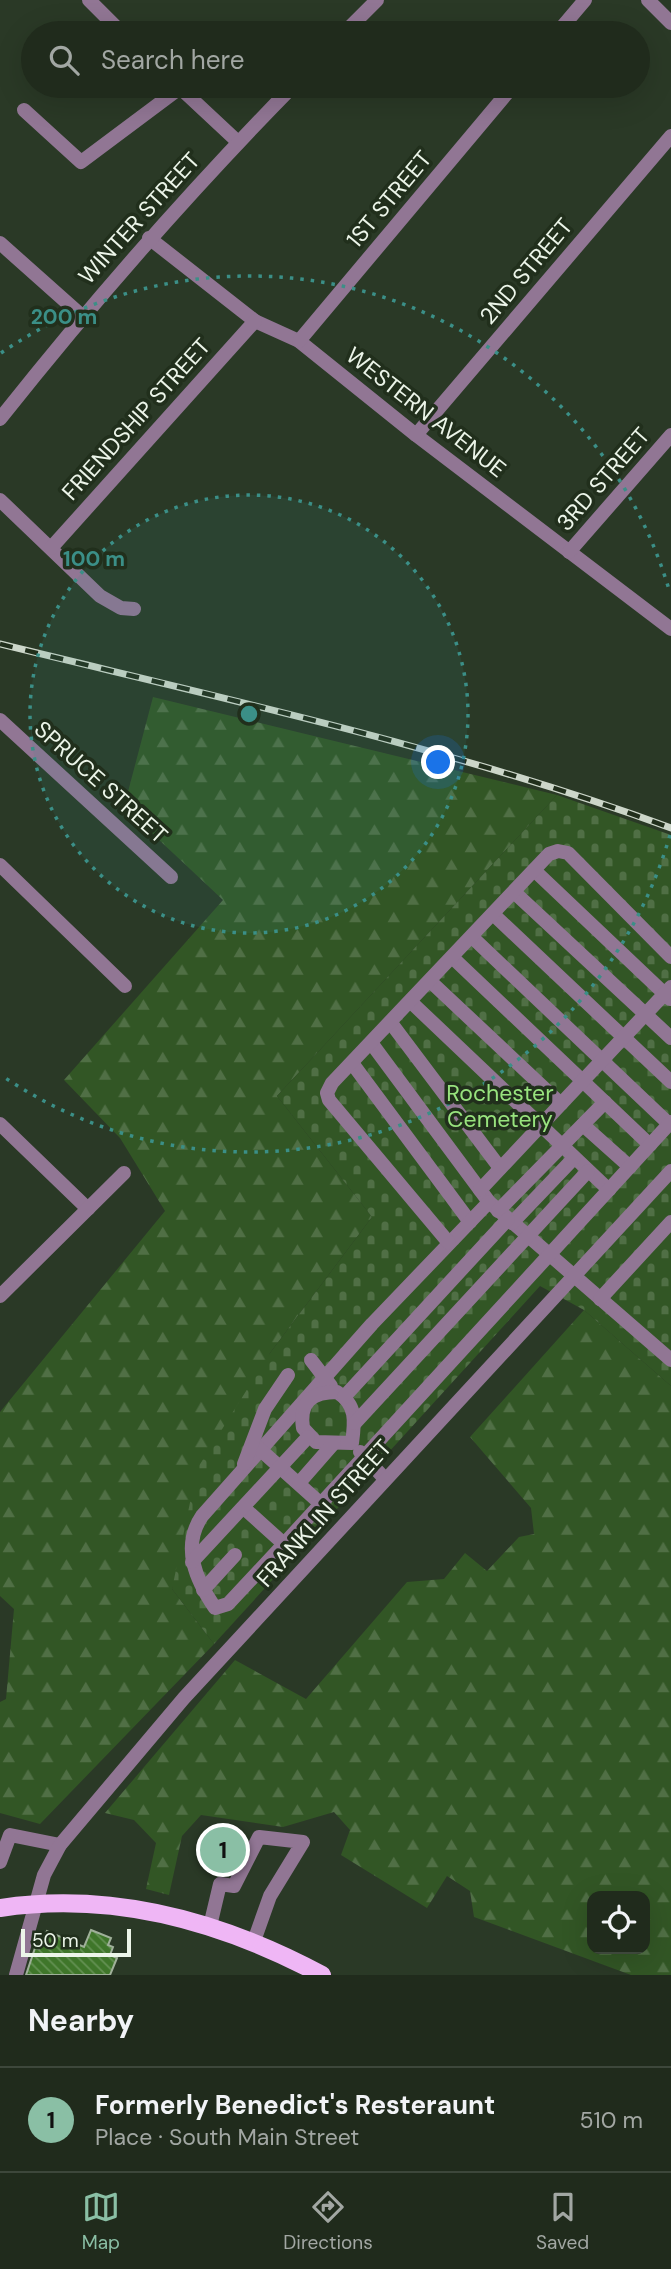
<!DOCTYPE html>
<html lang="en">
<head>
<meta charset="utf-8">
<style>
	:root { --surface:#202b1c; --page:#283325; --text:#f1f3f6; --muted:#a2a7a3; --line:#3d473b; --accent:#8abfa5 }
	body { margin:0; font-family:"DM Sans",sans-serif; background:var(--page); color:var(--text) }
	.controls { position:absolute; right:21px; bottom:21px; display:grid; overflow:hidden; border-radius:14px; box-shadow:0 7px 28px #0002 }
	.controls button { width:63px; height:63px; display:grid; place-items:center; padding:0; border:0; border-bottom:2px solid var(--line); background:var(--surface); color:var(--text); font:35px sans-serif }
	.scale { position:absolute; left:21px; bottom:18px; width:110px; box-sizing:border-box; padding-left:7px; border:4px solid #ecf5e9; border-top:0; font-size:19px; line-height:24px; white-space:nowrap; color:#ecf5e9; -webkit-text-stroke:5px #212f1c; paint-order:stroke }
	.you { position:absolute; left:439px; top:763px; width:24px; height:24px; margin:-18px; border:5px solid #fff; border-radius:50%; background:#1a73e8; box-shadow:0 0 0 10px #1a73e833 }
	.badge { display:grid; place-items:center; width:46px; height:46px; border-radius:50%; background:var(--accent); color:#111; font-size:23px; font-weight:700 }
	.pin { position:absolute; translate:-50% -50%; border:4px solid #fff; box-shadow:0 2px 7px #0006 }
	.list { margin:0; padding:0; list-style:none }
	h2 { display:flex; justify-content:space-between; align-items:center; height:91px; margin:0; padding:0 28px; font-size:30px }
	h2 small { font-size:23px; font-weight:400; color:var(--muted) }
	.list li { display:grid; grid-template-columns:46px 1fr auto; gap:21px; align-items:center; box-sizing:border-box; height:105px; padding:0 28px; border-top:2px solid var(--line) }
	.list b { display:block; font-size:26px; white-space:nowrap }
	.list p { margin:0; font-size:23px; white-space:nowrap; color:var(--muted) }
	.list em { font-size:23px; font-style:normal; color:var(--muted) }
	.icon { flex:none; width:38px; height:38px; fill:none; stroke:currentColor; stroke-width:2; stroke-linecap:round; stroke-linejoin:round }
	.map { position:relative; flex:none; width:671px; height:1975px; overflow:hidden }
	.search { position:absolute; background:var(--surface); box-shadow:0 7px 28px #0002; left:21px; right:21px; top:21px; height:77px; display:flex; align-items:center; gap:18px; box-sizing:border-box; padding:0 24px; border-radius:38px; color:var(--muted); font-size:26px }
	.sheet { height:196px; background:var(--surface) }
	nav { display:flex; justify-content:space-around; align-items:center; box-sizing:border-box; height:98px; border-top:2px solid var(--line); background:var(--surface); font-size:19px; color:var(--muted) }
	nav a { display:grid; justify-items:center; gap:4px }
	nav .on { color:var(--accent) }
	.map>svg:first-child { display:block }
	.forest { fill:url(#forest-firs); fill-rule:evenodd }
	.cemetery { fill:url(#cemetery-stones) }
	.building { fill:url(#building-back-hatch); stroke:#9fb099; stroke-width:2 }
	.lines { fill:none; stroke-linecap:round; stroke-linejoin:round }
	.minor { stroke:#917694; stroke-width:14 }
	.major { stroke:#efb6f5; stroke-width:18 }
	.rail-casing { stroke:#ccd6c9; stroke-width:7 }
	.rail { stroke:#212f1c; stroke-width:4.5; stroke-dasharray:13; stroke-linecap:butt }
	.ring { fill:none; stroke:#3b8f87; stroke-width:3.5; stroke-dasharray:3.5 7 }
	.labels { text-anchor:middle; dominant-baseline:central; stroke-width:7; stroke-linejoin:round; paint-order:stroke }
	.street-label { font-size:23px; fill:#ecf5e9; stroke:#212f1c }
	.park-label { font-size:23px; fill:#98e37e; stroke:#212f1c }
	.centre { fill:#3b8f87; stroke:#212f1c; stroke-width:3.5 }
	.ring-label { font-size:21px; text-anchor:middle; font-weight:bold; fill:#3b8f87; stroke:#212f1c; stroke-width:7; stroke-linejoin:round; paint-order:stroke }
</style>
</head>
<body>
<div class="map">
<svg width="671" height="1975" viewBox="0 0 671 1975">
	<defs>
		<pattern id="forest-firs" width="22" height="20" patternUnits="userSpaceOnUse" patternTransform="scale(1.75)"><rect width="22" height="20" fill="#325625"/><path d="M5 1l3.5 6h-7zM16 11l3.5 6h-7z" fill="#506f45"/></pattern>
		<pattern id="cemetery-stones" width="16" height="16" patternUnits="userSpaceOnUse" patternTransform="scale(1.75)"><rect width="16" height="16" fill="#325625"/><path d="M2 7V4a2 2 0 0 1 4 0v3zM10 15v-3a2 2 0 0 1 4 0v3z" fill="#506f45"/></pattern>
		<pattern id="building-back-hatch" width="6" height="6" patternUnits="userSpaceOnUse" patternTransform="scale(1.75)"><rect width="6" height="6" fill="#3f762a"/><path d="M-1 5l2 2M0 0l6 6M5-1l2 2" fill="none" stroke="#649153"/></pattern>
	</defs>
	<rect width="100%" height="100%" fill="#2a3926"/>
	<g class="forest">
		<path d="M153,697L557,795L277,1096L372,1217L270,1353L172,1589L214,1644L40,1824L0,1813V1702L6,1699L14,1609L0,1596V1412L165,1211L120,1138L64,1080L223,900L124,807Z"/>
		<path d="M584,1310L671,1386V1975H631L474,1917L470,1891L447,1876L427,1908L341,1855L350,1830L334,1812L283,1827L201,1815L182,1836L169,1895L146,1889L156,1843L134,1820L105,1813L235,1660L306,1699L407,1582L444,1579L465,1553L487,1571L519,1537L534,1534L531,1508L470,1437ZM592,1896H645V1949H592Z"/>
	</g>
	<path class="cemetery" d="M557,795L671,835V1386L584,1310L540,1286L214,1644L172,1589L197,1469L270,1353L372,1217L277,1096Z"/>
	<g class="building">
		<path d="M207,1833L244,1842L234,1866L202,1858Z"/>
		<path d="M91,1930L111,1938L108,1945L113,1947L110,1955L117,1958L110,1975H26L35,1948L39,1949L47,1931L84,1947Z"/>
	</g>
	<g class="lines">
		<g class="minor">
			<path d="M89,0L122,33"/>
			<path d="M648,0L671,23"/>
			<path d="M344,33L377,0"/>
			<path d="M557,33L585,0"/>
			<path d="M178,86L238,142"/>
			<path d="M24,110L81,162L180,88"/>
			<path d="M149,238L255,321L299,341L416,435L671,629"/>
			<path d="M0,243L82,316"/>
			<path d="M299,341L513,86"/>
			<path d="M0,419C92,303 189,192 293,86"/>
			<path d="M416,435L671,136"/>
			<path d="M0,500L100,596L121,608L134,609"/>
			<path d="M51,548L255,321"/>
			<path d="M569,552L671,435"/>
			<path d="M0,720L171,877"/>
			<path d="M0,865L125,986"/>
			<path d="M534,870L670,999"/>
			<path d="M514,892L671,1038"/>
			<path d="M493,914L671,1082"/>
			<path d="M472,937L669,1124"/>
			<path d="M453,958L650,1145"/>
			<path d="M430,981L561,1104"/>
			<path d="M411,1002L609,1190"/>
			<path d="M391,1023L500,1168"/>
			<path d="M372,1044L489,1202L671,1360"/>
			<path d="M352,1063L470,1222"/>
			<path d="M0,1124L88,1209"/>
			<path d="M583,1125L630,1167"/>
			<path d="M480,1190L671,987"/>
			<path d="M489,1202L372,1324L202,1516C181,1547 196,1580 215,1608L228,1604L284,1544L671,1122"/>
			<path d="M498,1211L605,1102"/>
			<path d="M512,1223L574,1158"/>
			<path d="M449,1243L329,1100L327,1093L332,1083L549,854L558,851L568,853L671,957"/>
			<path d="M0,1296L124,1173"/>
			<path d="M600,1299L671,1222"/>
			<path d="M311,1360L331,1386"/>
			<path d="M337,1392C357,1405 355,1421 352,1443L316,1442L303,1428C299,1402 312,1392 337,1392Z"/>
			<path d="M344,1397L508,1219"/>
			<path d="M355,1423L588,1171"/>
			<path d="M254,1444L321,1504"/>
			<path d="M360,1452L385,1479"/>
			<path d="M244,1464L265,1409L288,1375"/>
			<path d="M299,1483L334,1443"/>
			<path d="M244,1508L284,1544"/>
			<path d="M192,1562L308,1437"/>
			<path d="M203,1590L235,1555"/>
			<path d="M0,1862L10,1835L60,1845"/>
			<path d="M210,1926L220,1884L234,1886L259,1837L303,1842L270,1896L254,1941"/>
			<path d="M16,1975L44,1875L60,1845L184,1698L671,1171"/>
		</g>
		<path class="major" d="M0,1908C113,1891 223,1922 322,1975"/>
		<defs>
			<path id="rail" d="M0,644C225,699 453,748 671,828"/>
		</defs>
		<use href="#rail" class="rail-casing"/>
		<use href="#rail" class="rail"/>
	</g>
	<circle cx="249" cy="714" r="219" fill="#3b8f87" fill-opacity=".12"/>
	<g class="ring">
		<circle cx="249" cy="714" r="219"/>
		<path d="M670 835A438 438 0 0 1 1 1075M1 353A438 438 0 0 1 670 593"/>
	</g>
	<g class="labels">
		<g class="street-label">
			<text transform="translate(389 199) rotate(-50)">1ST STREET</text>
			<text transform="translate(139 218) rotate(-48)">WINTER STREET</text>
			<text transform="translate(526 271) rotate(-50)">2ND STREET</text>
			<text transform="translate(426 412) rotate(38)">WESTERN AVENUE</text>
			<text transform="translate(136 419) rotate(-48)">FRIENDSHIP STREET</text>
			<text transform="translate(603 479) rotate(-49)">3RD STREET</text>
			<text transform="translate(101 782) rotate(42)">SPRUCE STREET</text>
			<text transform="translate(324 1513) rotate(-48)">FRANKLIN STREET</text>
		</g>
		<g class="park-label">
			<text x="500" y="1093">Rochester<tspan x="500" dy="26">Cemetery</tspan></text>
		</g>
	</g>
	<circle cx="249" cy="714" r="10" class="centre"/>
	<g class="ring-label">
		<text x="64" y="324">200 m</text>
		<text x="94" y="566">100 m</text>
	</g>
</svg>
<div class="controls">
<button><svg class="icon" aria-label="locate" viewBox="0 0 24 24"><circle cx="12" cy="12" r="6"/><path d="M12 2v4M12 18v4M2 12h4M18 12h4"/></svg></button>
</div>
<div class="scale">50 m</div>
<div class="you"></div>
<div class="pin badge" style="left:223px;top:1850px">1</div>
<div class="search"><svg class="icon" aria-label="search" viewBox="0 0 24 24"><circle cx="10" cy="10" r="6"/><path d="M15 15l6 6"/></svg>Search here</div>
</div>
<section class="sheet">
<h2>Nearby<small></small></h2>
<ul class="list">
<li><span class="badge">1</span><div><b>Formerly Benedict's Resteraunt</b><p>Place · South Main Street</p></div><em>510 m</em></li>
</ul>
</section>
<nav>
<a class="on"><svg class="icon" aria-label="map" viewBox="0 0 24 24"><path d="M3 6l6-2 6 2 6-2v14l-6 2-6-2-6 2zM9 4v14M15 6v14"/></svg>Map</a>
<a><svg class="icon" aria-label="directions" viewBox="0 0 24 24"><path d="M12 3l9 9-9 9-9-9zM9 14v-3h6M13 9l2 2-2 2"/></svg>Directions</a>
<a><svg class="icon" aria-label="saved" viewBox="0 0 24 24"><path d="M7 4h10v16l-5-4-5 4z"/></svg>Saved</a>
</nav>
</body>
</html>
